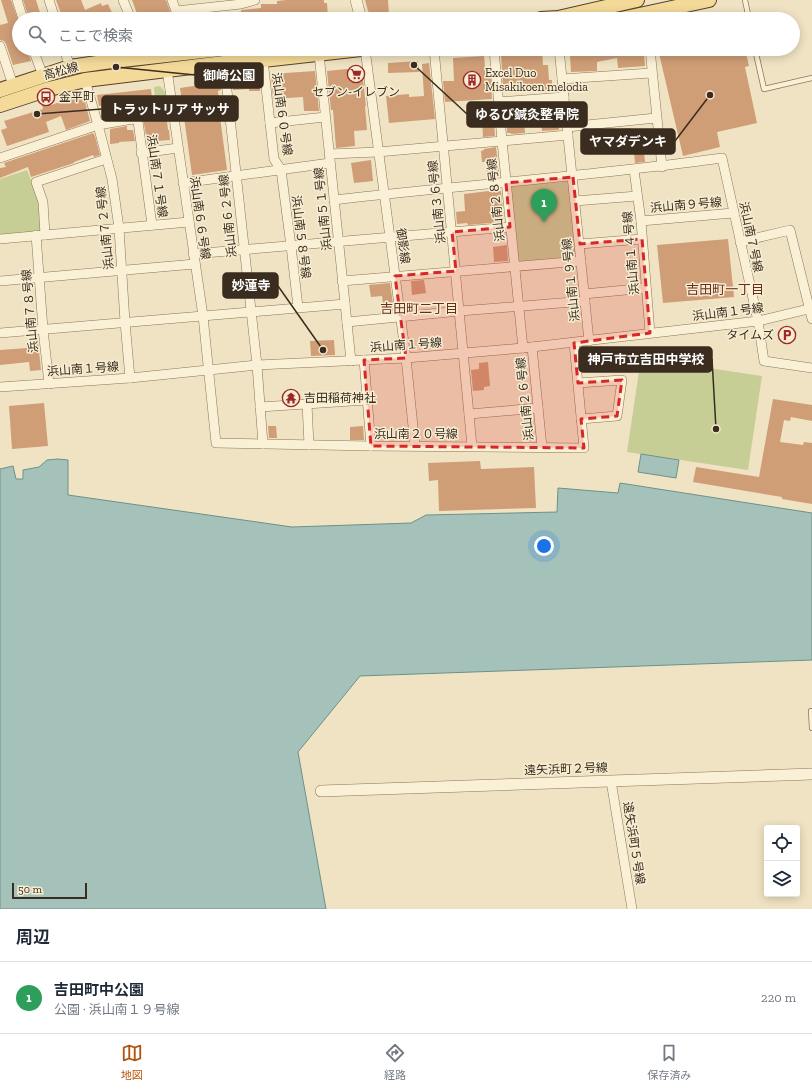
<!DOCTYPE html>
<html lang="ja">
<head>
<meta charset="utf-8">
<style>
	:root { --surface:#fff; --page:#f6f6f7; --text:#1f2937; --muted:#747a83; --line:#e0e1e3; --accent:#b45309 }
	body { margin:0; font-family:"Zilla Slab","Noto Sans JP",serif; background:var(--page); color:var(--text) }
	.controls { position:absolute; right:12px; bottom:12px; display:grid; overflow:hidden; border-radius:4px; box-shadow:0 2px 10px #0003 }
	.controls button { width:36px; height:36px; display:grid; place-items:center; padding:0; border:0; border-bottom:1px solid var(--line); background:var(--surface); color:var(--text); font:20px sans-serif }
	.scale { position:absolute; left:12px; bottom:10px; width:75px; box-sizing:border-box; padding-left:4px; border:2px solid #3a2c1e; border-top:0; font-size:11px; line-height:14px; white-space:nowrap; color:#3a2c1e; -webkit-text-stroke:3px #f7edd3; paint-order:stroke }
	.you { position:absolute; left:544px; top:546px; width:14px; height:14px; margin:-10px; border:3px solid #fff; border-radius:50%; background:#1a73e8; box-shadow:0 0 0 6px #1a73e833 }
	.badge { display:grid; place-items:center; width:26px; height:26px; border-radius:50%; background:var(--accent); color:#fff; font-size:13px; font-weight:700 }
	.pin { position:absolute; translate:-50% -33px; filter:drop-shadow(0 1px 2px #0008) }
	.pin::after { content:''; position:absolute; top:21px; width:14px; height:12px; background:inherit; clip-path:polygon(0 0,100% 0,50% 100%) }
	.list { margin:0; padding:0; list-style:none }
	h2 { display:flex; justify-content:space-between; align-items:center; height:52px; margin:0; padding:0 16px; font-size:17px }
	h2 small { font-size:13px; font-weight:400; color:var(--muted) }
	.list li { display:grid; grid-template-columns:26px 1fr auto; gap:12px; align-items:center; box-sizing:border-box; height:72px; padding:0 16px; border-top:1px solid var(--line) }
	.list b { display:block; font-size:15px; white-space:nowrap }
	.list p { margin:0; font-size:13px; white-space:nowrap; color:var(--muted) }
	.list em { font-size:13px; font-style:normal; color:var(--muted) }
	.icon { flex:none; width:22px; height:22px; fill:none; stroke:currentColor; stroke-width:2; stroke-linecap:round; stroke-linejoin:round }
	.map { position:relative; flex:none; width:812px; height:909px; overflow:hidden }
	.search { position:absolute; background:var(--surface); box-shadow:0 2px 10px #0003; left:12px; right:12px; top:12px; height:44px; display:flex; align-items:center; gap:10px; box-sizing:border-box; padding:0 14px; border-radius:22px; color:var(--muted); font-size:15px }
	.sheet { height:124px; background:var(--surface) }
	nav { display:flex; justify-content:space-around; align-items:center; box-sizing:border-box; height:56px; border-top:1px solid var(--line); background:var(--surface); font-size:11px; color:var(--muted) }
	nav a { display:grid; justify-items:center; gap:2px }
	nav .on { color:var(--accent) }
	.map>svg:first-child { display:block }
	.green { fill:#c6ce96 }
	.water { fill:#a5c2ba; stroke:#6c9189 }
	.building { fill:#cf9e77 }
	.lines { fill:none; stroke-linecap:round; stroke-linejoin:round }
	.service-casing { stroke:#8b7559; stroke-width:6 }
	.minor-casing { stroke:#8b7559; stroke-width:10 }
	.tertiary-casing { stroke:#8b7559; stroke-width:12 }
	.primary-casing { stroke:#58422d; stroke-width:16 }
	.service { stroke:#faf0d6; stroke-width:4.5 }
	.minor { stroke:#faf0d6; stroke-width:9 }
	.tertiary { stroke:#faf0d6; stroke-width:11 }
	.primary { stroke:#f4da99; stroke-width:14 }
	.marked { fill:#d62828; fill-opacity:0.2; stroke:#d62828; stroke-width:3; stroke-dasharray:8 5; stroke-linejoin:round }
	.labels { text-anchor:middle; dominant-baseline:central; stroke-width:3; stroke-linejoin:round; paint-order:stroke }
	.street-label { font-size:12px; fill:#3a2c1e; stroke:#f7edd3 }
	.poi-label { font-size:12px; fill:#3a2c1e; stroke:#f7edd3; text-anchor:start }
	.neighbourhood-label { font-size:13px; fill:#682e1b; stroke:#f7edd3 }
	.leader { fill:none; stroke:#3a2c1e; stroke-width:1.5 }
	.callout-dot { fill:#3a2c1e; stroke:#f7edd3; stroke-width:1.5 }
	.callout { fill:#3a2c1e; stroke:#3a2c1e; stroke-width:1.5 }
	.callout-label { font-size:13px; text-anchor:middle; font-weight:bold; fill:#fff }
</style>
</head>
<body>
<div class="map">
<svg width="812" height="909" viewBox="0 0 812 909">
	<rect width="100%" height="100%" fill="#f0e3c3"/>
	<g class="green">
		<path d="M160,86L165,92L166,103L155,104L154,87Z"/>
		<path d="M27,170L40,202L42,228L39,232L0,235V179Z"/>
		<path d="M568,180L578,261L519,264L510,187Z"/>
		<path d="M641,358L762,376L748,470L627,452Z"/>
	</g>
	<g class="water">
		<path d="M641,454L679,460L676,478L638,472Z"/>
		<path d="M58,459L68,460V495L292,527L411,523L426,515L557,512L558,488L618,493L620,483L812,513V660L360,676L298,752L326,909H0V469L13,466L16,479H23V470L39,467L47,460Z"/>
	</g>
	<g class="building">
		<path d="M1,0H11L19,23V49H27L31,61L13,65L6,44L4,41L0,40V25L8,23Z"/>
		<path d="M23,0H36L42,19H29Z"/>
		<path d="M56,0H81L85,10L101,3L102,6L108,4L115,19H63Z"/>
		<path d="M132,0H166L173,19H139Z"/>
		<path d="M286,0H324V3H327L328,19H241V10L261,8V4H277V1Z"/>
		<path d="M365,0H388L389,15L372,16L368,11Z"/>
		<path d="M39,49H57L58,51L42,56Z"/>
		<path d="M572,49H623L624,55L644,54L645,66L618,68L617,58L597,62V71L571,72L570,56H573Z"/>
		<path d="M658,49H745L749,66L745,67L757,123L717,132L720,147L683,156Z"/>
		<path d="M542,51L543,65H548L549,80H552V91L540,92V85L503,87L501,55H503V53Z"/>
		<path d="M484,56L486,78H491L492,99L445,102L443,81H454L453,58Z"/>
		<path d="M418,61L419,72L388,73V63Z"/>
		<path d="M429,63L435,119L389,123L386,96L409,94V97L424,96L422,64Z"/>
		<path d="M357,68L362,71L366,106H365L367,130L354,131L355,146L336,148L333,110H331L327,71Z"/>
		<path d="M315,71L319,111H304L303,97L273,99L271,74Z"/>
		<path d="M259,77L260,91H249V89L233,90V78Z"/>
		<path d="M220,82L221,90L218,91L221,117H220L227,170L192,175L180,88Z"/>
		<path d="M151,89L153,106L165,105L166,121H167L168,130H169L170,140L156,141L157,145L148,146L142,113H132L109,117L108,105L99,106L97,95Z"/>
		<path d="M76,97L77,100L84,98L90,121L66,130L61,116L46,122L49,132L7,146L1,130L7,128L4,121L43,109L41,100L49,98L51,105Z"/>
		<path d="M543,105V116L524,117L525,133L511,134V133H507V107Z"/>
		<path d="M558,117L559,130L542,131L541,118Z"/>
		<path d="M482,119H494L495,136L483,137Z"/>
		<path d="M127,126V130H133L135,141L119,142V143L110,144V129Z"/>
		<path d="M630,128L632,143L594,147L592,132Z"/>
		<path d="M93,133L95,136L100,155L94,157L93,155L74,162V163L31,177L28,167L0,178V168L6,167L4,163Z"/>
		<path d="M496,147L499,173L487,175L486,162H482L481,151L484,150V149Z"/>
		<path d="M634,152H644L645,162L635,163Z"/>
		<path d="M371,160L373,181L354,183L351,163Z"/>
		<path d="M197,187L199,197L192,198L190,188Z"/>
		<path d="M489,191V192L501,191L504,220H500V222L490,223L468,225L467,223L457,224L456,212L465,211L464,194Z"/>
		<path d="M728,239L734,297L663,303L657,245Z"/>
		<path d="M507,245L508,261L494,262L493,247Z"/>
		<path d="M424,280L426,293L412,295L411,281Z"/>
		<path d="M390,283L394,311L384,312L382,296L371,297L369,285Z"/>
		<path d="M334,340L335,355L311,356L310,341Z"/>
		<path d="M38,342L41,370L30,371L29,362L0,365V350L27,348L26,343Z"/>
		<path d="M488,362L490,386L484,387V390L473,391L471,370L479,369V363Z"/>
		<rect x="284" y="394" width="13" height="5"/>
		<path d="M773,399L812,405V421L791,417L790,421L784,420L780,442L803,445L804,442L812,443V504L782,499V497L693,482L696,467L759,477Z"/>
		<path d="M44,403L48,446L12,449L9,406Z"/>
		<path d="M268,426H276L277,438H269Z"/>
		<path d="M363,426L364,440H350V427Z"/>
		<path d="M480,461L481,469L534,467L536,508L439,511L438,480L429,481L428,463Z"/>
	</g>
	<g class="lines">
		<defs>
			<g id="service">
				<path d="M745,0L749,19"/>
				<path d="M755,49L764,89L812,78"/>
				<path d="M811,711L812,728"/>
			</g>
			<g id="minor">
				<path d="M17,0L23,19"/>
				<path d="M49,0L55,19"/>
				<path d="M123,0L131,19"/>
				<path d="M172,0L176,11L241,4L255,0"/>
				<path d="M0,46L13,85"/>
				<path d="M33,49L43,76"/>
				<path d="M64,49L70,67"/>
				<path d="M365,49L406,358L415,446"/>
				<path d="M434,49L472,446"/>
				<path d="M494,49L502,141L523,348"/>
				<path d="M559,49L589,341"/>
				<path d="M650,49L662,167"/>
				<path d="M319,54L351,361"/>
				<path d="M263,60L274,159L281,170L291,246L298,307"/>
				<path d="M224,63L257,365L263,444"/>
				<path d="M167,70L203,316L216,443L371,446L584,448L574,343"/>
				<path d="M562,79L651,73"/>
				<path d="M85,80L98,125L112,179L119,228L125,322L130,378"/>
				<path d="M498,102L564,97"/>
				<path d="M270,123L325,117"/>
				<path d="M567,127L656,118"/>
				<path d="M141,153L178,148"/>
				<path d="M329,154L378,152L568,135"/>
				<path d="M0,158L98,125L133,119L138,121L152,225"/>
				<path d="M634,170L641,221L650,333"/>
				<path d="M183,183L330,163"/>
				<path d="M334,200C463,185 593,176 722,158L758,321L764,361L812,368"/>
				<path d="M575,201L637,196"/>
				<path d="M641,221L733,213"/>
				<path d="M36,235L43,329L49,384"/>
				<path d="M45,235L43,202L36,182L106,159"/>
				<path d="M0,239L189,222"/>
				<path d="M740,242L790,230L812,319"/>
				<path d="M580,244L642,239"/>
				<path d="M193,254L510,227"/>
				<path d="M0,281L195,264"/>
				<path d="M342,281L581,261"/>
				<path d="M584,294L646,288"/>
				<path d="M347,322L460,311L585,301"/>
				<path d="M0,333L345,304"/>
				<path d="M532,347L542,447"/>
				<path d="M364,360L371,446"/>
				<path d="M578,383L622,380L617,416L581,419"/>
				<path d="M0,387L130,378L257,365L406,358L523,348L758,321L812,308"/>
				<path d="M307,404L309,445"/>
				<path d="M260,407L367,400"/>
				<path d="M469,414L538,408"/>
				<path d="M611,781L632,909"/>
			</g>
			<g id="tertiary">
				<path d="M356,0L361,19"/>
				<path d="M321,791L812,774"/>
			</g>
			<g id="primary">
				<path d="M541,19L558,18L637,0"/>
				<path d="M621,19L709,0"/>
				<path d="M0,90L70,67L104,62L220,49"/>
				<path d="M0,105L49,89L85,80L224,63L263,60L361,49"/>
			</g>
		</defs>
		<use href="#service" class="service-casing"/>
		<use href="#minor" class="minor-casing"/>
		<use href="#tertiary" class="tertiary-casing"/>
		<use href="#primary" class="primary-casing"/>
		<use href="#service" class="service"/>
		<use href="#minor" class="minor"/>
		<use href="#tertiary" class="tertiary"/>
		<use href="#primary" class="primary"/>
	</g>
	<path class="marked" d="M573,177L580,244L642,239L650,333L574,343L578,383L622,380L617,416L581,419L584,448L371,446L364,360L406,358L395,276L456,271L452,232L510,227L506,183Z"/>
	<defs>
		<symbol id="supermarket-ring" viewBox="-11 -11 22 22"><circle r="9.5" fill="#f7edd3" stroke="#9c2927" stroke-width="1.5"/><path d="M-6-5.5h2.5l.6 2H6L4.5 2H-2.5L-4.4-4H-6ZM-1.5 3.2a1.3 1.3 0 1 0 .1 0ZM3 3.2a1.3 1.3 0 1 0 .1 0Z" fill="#9c2927"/></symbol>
		<symbol id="building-ring" viewBox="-11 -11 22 22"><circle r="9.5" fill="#f7edd3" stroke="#9c2927" stroke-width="1.5"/><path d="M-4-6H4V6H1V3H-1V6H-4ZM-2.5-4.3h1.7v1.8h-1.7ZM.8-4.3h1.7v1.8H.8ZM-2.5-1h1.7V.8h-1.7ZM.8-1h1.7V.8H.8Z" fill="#9c2927"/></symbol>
		<symbol id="bus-ring" viewBox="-11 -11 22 22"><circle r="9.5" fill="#f7edd3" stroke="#9c2927" stroke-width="1.5"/><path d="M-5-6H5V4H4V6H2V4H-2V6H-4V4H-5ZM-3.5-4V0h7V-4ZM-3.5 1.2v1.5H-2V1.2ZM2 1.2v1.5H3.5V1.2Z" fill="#9c2927"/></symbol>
		<symbol id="parking-ring" viewBox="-11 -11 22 22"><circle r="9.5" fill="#f7edd3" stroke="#9c2927" stroke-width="1.5"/><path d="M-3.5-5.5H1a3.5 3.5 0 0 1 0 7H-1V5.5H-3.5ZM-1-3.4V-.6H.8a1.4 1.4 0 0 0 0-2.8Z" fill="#9c2927"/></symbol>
		<symbol id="temple-ring" viewBox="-11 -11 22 22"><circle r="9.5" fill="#f7edd3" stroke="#9c2927" stroke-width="1.5"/><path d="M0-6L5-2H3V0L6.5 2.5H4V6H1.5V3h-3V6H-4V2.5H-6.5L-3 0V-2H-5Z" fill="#9c2927"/></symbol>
	</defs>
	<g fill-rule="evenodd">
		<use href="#supermarket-ring" x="346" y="64" width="20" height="20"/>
		<use href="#building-ring" x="462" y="70" width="20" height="20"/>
		<use href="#bus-ring" x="36" y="87" width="20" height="20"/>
		<use href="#parking-ring" x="777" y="325" width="20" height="20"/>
		<use href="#temple-ring" x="281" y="388" width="20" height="20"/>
	</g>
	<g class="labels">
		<g class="street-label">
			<text transform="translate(61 71) rotate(-15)">高松線</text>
			<text transform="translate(282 114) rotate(82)">浜山南６０号線</text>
			<text transform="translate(157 176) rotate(82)">浜山南７１号線</text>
			<text transform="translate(496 200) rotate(-96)">浜山南２８号線</text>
			<text transform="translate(437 202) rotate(-96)">浜山南３６号線</text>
			<text transform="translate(686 205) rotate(-5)">浜山南９号線</text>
			<text transform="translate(323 209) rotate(-96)">浜山南５１号線</text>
			<text transform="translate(228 216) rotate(-96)">浜山南６２号線</text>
			<text transform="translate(200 218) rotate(82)">浜山南６６号線</text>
			<text transform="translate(105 228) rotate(-96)">浜山南７２号線</text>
			<text transform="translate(301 237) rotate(83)">浜山南５８号線</text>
			<text transform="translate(751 237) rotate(78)">浜山南７号線</text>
			<text transform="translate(403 246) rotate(82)">御影線</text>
			<text transform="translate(631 253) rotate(-95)">浜山南１４号線</text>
			<text transform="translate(571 280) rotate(-96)">浜山南１９号線</text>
			<text transform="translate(30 311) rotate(-95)">浜山南７８号線</text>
			<text transform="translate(728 312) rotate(-7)">浜山南１号線</text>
			<text transform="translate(406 345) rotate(-4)">浜山南１号線</text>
			<text transform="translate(83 369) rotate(-4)">浜山南１号線</text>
			<text transform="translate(525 399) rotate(-96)">浜山南２６号線</text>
			<text x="416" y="434">浜山南２０号線</text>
			<text transform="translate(566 769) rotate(-2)">遠矢浜町２号線</text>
			<text transform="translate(634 843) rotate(81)">遠矢浜町５号線</text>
		</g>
		<g class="poi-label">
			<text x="485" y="73">Excel Duo<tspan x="485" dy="14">Misakikoen melodia</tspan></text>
			<text x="356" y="92" text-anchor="middle">セブン-イレブン</text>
			<text x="59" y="97">金平町</text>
			<text x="774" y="335" text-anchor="end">タイムズ</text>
			<text x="304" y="398">吉田稲荷神社</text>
		</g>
		<g class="neighbourhood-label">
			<text x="725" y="289">吉田町一丁目</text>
			<text x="419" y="308">吉田町二丁目</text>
		</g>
	</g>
	<path class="leader" d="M116 67L195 75M37 114L102 109M414 65L467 114M710 95L675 141M323 350L278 286M716 429L712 359"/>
	<g class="callout-dot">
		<circle cx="116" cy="67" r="4"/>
		<circle cx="37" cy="114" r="4"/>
		<circle cx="414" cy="65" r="4"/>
		<circle cx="710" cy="95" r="4"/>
		<circle cx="323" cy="350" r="4"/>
		<circle cx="716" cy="429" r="4"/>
	</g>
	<g class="callout">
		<rect x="195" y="63" width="68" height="25" rx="4"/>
		<rect x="102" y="96" width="136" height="25" rx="4"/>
		<rect x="467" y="102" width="120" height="25" rx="4"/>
		<rect x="581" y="129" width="94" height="25" rx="4"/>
		<rect x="223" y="273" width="55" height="25" rx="4"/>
		<rect x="579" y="347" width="133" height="25" rx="4"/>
	</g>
	<g class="callout-label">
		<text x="229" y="80">御崎公園</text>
		<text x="170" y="114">トラットリア サッサ</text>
		<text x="527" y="119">ゆるび鍼灸整骨院</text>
		<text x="628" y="146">ヤマダデンキ</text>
		<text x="251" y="290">妙蓮寺</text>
		<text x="646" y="364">神戸市立吉田中学校</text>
	</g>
</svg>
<div class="controls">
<button><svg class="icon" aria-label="locate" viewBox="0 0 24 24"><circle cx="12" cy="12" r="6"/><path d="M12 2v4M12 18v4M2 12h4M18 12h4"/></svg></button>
<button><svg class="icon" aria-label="layers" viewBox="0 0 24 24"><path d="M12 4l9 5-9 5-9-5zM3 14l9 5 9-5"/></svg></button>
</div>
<div class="scale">50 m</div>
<div class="you"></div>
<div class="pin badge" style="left:544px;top:222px;background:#2e9e5b">1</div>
<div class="search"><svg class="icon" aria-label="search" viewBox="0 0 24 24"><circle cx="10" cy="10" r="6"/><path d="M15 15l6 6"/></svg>ここで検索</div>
</div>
<section class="sheet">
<h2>周辺<small></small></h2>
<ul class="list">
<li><span class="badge" style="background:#2e9e5b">1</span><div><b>吉田町中公園</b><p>公園 · 浜山南１９号線</p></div><em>220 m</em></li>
</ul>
</section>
<nav>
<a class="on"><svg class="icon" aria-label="map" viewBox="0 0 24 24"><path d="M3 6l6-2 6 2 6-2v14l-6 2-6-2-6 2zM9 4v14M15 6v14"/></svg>地図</a>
<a><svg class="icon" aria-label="directions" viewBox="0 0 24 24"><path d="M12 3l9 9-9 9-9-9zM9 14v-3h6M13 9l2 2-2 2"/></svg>経路</a>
<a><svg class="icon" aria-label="saved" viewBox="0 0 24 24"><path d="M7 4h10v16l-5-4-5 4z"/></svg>保存済み</a>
</nav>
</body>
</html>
